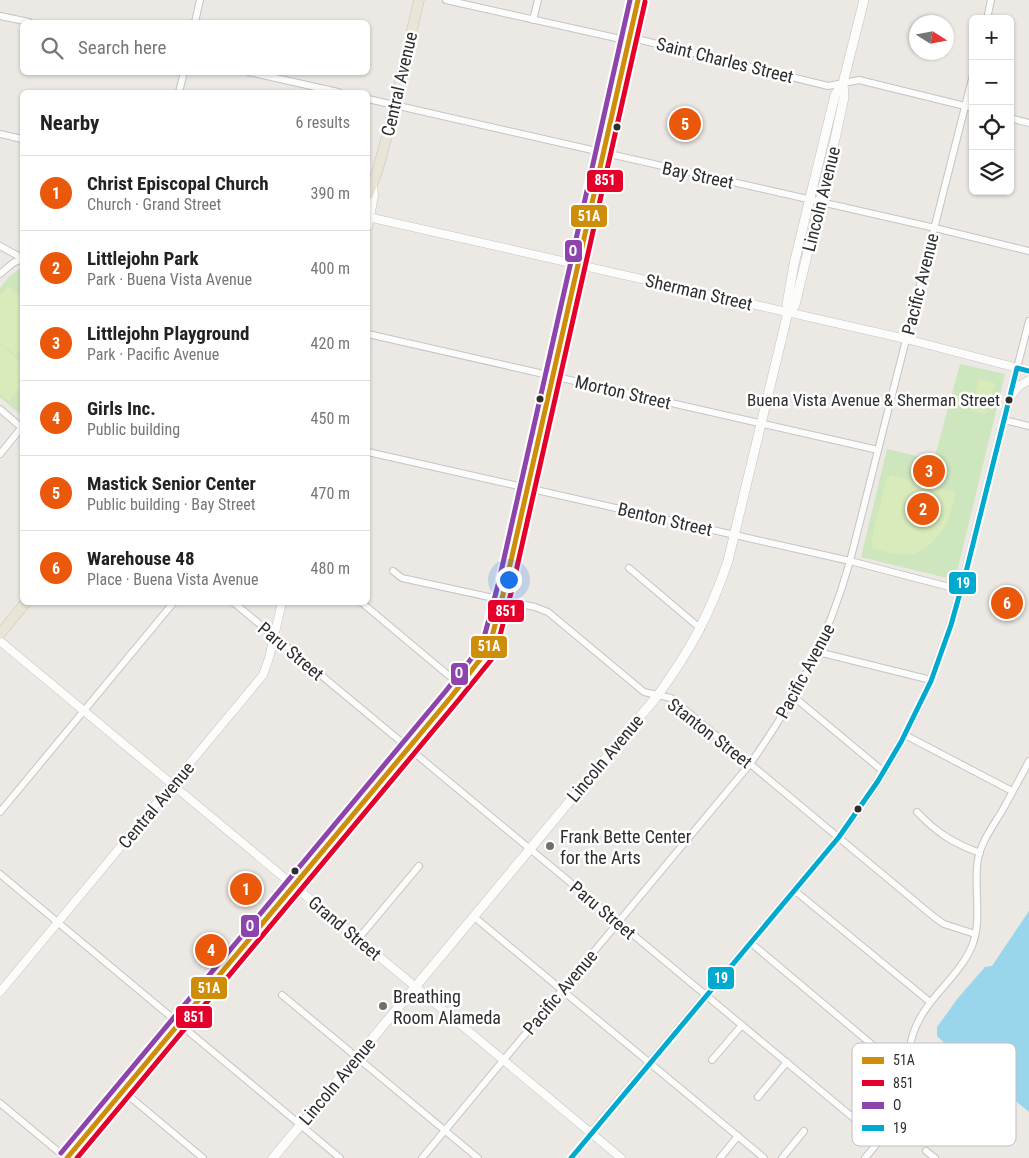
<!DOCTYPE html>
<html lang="en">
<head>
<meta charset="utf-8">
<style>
	:root { --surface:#fff; --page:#f2f2f2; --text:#222; --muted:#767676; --line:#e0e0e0; --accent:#ea580c }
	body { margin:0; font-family:"Roboto Condensed",sans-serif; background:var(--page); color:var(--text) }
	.controls { position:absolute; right:15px; top:15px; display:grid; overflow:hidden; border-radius:8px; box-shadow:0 1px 4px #0004 }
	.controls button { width:45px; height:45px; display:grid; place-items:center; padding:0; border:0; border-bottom:1px solid var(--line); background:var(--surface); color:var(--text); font:25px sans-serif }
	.compass { position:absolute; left:909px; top:15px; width:45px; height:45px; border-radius:50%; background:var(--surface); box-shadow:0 1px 4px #0004; rotate:101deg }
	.you { position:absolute; left:508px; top:579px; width:18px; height:18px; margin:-12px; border:4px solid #fff; border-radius:50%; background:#1a73e8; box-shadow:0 0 0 8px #1a73e833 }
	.badge { display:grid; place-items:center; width:32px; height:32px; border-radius:50%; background:var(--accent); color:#fff; font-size:16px; font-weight:700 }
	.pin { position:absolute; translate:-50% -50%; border:2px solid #fff; box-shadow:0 1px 5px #0006 }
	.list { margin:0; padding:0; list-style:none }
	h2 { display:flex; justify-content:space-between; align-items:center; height:65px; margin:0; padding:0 20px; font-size:21px }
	h2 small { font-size:16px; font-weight:400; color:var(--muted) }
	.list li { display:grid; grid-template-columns:32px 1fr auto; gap:15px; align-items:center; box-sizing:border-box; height:75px; padding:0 20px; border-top:1px solid var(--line) }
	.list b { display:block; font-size:19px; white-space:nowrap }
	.list p { margin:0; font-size:16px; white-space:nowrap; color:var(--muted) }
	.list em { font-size:16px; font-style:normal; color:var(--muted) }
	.icon { flex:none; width:28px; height:28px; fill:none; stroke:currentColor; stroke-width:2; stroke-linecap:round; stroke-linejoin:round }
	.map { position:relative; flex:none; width:1029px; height:1158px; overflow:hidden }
	.search { position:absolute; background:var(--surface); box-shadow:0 1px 4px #0004; left:20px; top:20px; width:350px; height:55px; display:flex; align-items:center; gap:12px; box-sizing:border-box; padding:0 18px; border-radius:8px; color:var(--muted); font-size:19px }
	.panel { position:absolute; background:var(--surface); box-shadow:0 1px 4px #0004; left:20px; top:90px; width:350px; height:515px; border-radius:8px }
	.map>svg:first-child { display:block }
	.green { fill:#cee6be }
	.pitch { fill:#d9eabb }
	.water { fill:#99d6ec }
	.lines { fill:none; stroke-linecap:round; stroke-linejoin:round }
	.minor-casing { stroke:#c5c4c5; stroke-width:8 }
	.tertiary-casing { stroke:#c5c4c5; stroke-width:9 }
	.secondary-casing { stroke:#c5c4c5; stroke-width:10 }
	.primary-casing { stroke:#c6c5c4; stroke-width:11 }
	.minor { stroke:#fcfcfb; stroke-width:6 }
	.tertiary { stroke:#fcfcfb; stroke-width:8 }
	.secondary { stroke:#fcfcfb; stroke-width:9 }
	.primary { stroke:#e8e4d6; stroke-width:10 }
	.bus-1-casing { stroke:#fff; stroke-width:9 }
	.bus-2-casing { stroke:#fff; stroke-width:9 }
	.bus-3-casing { stroke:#fff; stroke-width:9 }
	.bus-4-casing { stroke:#fff; stroke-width:9 }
	.bus-1 { stroke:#cf8e09; stroke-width:5 }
	.bus-2 { stroke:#e4002b; stroke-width:5 }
	.bus-3 { stroke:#8e44ad; stroke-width:5 }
	.bus-4 { stroke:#00a9ce; stroke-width:5 }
	.bus-dot { fill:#2e2e2e; stroke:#fff; stroke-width:2 }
	.poi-dot { fill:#706f6e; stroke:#fff; stroke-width:2 }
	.labels { text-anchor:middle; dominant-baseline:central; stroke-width:5; stroke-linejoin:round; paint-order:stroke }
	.bus-label { font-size:17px; fill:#2e2e2e; stroke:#fff; text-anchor:end }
	.street-label { font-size:18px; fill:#2e2e2e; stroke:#fff }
	.poi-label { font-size:18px; fill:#2e2e2e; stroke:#fff; text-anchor:start }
	.key { fill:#fff; stroke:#c0c0c0; stroke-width:1 }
	.key-label { font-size:14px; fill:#2e2e2e }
	.line-badge { stroke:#fff; stroke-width:2 }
	.badge-label { font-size:14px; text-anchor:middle; font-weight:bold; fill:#fff }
</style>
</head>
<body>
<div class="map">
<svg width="1029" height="1158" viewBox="0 0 1029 1158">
	<rect width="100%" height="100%" fill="#ece8e4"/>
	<g class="green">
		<path d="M22,267V413L21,415L0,397V288L10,276Z"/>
		<path d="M960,364L1005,374L955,580L861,557L887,449L934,460Z"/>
	</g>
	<g class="pitch">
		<path d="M8,286L22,298V347L15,355L0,343V295Z"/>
		<path d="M0,344L22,363V385L9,401L0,394Z"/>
		<path d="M979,379L995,383L986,414L971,410Z"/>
		<path d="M891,475L955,492C953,516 941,541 918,552C904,558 886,552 872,548V538L887,478Z"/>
	</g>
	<path class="water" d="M1029,911V1112L1006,1093L992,1087L937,1036V1027L958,998L985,967L992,966Z"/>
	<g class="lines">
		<defs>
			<g id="minor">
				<path d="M446,0L616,38L641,40L828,86L859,80L973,108"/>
				<path d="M0,16L29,22"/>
				<path d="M987,19L991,0"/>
				<path d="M533,20L538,0"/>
				<path d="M195,22L200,0"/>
				<path d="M249,72L338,92"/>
				<path d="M179,92L184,72"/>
				<path d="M368,99L935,228L1029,251"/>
				<path d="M1010,118L1029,123"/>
				<path d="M0,134L22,139"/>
				<path d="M0,246L22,258"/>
				<path d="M0,274L13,263L22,259"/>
				<path d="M368,334L878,450"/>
				<path d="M1017,368L1029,321"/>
				<path d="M0,409L22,428"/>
				<path d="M1004,420L1029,426"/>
				<path d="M368,452L850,561L961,590"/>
				<path d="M0,454L22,427"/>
				<path d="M629,568L701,629"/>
				<path d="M393,571L402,578L535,607L548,612L644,692L671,698L934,917L944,924L975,934"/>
				<path d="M233,602L880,1140"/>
				<path d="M361,602L460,685"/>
				<path d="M818,652L931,680"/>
				<path d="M794,697L884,772"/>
				<path d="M905,735L1012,791"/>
				<path d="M0,812L174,602"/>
				<path d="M917,812C937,833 953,843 980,853"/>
				<path d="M0,874L340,1158"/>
				<path d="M794,890L930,1002"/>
				<path d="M473,916L764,1158"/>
				<path d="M358,939L419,866"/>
				<path d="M751,943L876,1048L892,1056L909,1058"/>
				<path d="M282,995L478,1158"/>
				<path d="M712,1060L742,1025"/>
				<path d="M123,1091L203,1158"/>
				<path d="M758,1097L787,1062"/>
				<path d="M0,1103L66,1158"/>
				<path d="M926,1151L935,1158"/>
				<path d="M422,1158L750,764C797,697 828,640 850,561L973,75"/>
				<path d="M571,1158L591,1133"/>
				<path d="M720,1158L738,1136"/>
				<path d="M782,1158L804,1131"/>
				<path d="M865,1158C883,1137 902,1115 907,1087C910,1069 907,1051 913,1034C924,999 958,979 972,946C983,919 973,887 978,859C981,842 993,826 1002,811C1011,795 1020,778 1029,761"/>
			</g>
			<g id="tertiary">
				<path d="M368,217L906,339L1029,371"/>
				<path d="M368,226L374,196L373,183"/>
				<path d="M1012,395L1018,387L1029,380"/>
				<path d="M0,641L621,1158"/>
				<path d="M0,992L263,675L269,658L282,602"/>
				<path d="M591,1133L839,837L869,795L888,765L913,719L931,680L951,624L961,590L1017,368"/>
				<path d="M67,1158L451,697L485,655L489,648L505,587L638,0"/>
			</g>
			<g id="secondary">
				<path d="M788,312L795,305L835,139L844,97L843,83L864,0"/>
				<path d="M273,1158L658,695C691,649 710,614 728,561L788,312L787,304L794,264L835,95L843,83"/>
			</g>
			<g id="primary">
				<path d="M368,195L377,172L387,136L419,0"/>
				<path d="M0,634L26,602"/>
			</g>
		</defs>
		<use href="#minor" class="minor-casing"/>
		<use href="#tertiary" class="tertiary-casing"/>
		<use href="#secondary" class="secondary-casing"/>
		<use href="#primary" class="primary-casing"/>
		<use href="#minor" class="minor"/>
		<use href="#tertiary" class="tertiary"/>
		<use href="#secondary" class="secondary"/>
		<use href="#primary" class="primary"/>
		<defs>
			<path id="bus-1" d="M67,1158L451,697L489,648L505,587L638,0"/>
			<path id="bus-2" d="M77,1158L457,702L491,660L496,651L512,589L645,2"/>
			<path id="bus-3" d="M61,1153L445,692L482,645L498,585L630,0"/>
			<path id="bus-4" d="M571,1158L839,837L878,781L901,742L931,681L951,625L967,568L1017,368L1029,371"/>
		</defs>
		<use href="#bus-1" class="bus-1-casing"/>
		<use href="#bus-2" class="bus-2-casing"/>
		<use href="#bus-3" class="bus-3-casing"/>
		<use href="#bus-4" class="bus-4-casing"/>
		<use href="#bus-1" class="bus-1"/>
		<use href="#bus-2" class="bus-2"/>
		<use href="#bus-3" class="bus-3"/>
		<use href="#bus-4" class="bus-4"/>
	</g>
	<g class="bus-dot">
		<circle cx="617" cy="127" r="4.5"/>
		<circle cx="540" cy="399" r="4.5"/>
		<circle cx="1009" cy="400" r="4.5"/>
		<circle cx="858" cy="809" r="4.5"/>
		<circle cx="295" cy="871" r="4.5"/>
	</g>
	<g class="poi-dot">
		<circle cx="550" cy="846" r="5"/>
		<circle cx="383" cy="1006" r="5"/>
	</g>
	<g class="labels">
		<g class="bus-label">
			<text x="1000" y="400">Buena Vista Avenue &amp; Sherman Street</text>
		</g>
		<g class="street-label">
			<text transform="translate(725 60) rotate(14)">Saint Charles Street</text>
			<text transform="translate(399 84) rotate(-77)">Central Avenue</text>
			<text transform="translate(698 175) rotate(12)">Bay Street</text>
			<text transform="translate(821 199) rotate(-76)">Lincoln Avenue</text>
			<text transform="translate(920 284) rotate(-76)">Pacific Avenue</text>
			<text transform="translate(699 292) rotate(13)">Sherman Street</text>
			<text transform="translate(623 392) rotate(13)">Morton Street</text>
			<text transform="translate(665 519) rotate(13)">Benton Street</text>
			<text transform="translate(291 651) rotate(40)">Paru Street</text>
			<text transform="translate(805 671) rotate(-62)">Pacific Avenue</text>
			<text transform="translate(710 733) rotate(38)">Stanton Street</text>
			<text transform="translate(605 758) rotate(-50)">Lincoln Avenue</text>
			<text transform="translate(156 805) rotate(-50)">Central Avenue</text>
			<text transform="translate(603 910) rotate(40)">Paru Street</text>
			<text transform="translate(345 928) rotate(40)">Grand Street</text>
			<text transform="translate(560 992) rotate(-50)">Pacific Avenue</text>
			<text transform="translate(337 1081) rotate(-50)">Lincoln Avenue</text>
		</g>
		<g class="poi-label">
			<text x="560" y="836">Frank Bette Center<tspan x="560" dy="21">for the Arts</tspan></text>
			<text x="393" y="996">Breathing<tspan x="393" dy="21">Room Alameda</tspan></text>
		</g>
	</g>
	<rect x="852" y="1043" width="164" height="103" rx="8" class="key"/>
	<rect x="862" y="1057" width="22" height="7" fill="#cf8e09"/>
	<rect x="862" y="1080" width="22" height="6" fill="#e4002b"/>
	<rect x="862" y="1102" width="22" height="7" fill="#8e44ad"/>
	<rect x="862" y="1125" width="22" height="6" fill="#00a9ce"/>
	<g class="key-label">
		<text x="893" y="1065">51A</text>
		<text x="893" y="1088">851</text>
		<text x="893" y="1110">O</text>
		<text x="893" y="1133">19</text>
	</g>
	<g class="line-badge">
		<rect x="586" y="169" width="38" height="24" rx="5" fill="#e4002b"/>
		<rect x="570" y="204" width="38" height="24" rx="5" fill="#cf8e09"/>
		<rect x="564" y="239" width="19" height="24" rx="5" fill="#8e44ad"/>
		<rect x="948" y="571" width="29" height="24" rx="5" fill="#00a9ce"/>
		<rect x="487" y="599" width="38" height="24" rx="5" fill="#e4002b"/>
		<rect x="470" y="635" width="38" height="24" rx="5" fill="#cf8e09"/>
		<rect x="450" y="662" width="19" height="24" rx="5" fill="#8e44ad"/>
		<rect x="240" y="914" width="20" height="24" rx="5" fill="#8e44ad"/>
		<rect x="707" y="966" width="28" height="24" rx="5" fill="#00a9ce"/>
		<rect x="190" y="976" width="38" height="24" rx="5" fill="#cf8e09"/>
		<rect x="175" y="1005" width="38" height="24" rx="5" fill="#e4002b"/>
	</g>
	<g class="badge-label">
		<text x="605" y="185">851</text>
		<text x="589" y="221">51A</text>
		<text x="573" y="256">O</text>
		<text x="963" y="588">19</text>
		<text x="506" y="616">851</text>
		<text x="489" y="651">51A</text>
		<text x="459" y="678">O</text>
		<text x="250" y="931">O</text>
		<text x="721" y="983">19</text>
		<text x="209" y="993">51A</text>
		<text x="194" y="1022">851</text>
	</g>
</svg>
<div class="controls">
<button>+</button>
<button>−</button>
<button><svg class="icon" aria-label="locate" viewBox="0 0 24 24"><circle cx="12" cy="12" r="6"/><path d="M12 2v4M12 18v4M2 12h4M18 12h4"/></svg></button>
<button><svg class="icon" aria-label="layers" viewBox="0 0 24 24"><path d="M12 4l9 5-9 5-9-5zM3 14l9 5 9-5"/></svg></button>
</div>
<svg class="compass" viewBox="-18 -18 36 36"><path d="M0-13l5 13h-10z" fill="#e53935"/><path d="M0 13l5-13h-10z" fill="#767676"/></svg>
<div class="you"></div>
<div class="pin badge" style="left:246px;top:889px">1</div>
<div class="pin badge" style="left:923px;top:509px">2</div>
<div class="pin badge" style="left:929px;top:471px">3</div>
<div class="pin badge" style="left:211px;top:950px">4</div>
<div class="pin badge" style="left:685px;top:124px">5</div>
<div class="pin badge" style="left:1007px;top:603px">6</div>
<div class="search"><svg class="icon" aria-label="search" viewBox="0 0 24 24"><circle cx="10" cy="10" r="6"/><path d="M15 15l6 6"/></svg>Search here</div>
<section class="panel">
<h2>Nearby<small>6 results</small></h2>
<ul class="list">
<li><span class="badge">1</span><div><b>Christ Episcopal Church</b><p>Church · Grand Street</p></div><em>390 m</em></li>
<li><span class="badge">2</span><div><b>Littlejohn Park</b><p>Park · Buena Vista Avenue</p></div><em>400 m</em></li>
<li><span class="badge">3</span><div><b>Littlejohn Playground</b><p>Park · Pacific Avenue</p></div><em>420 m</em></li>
<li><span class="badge">4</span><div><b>Girls Inc.</b><p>Public building</p></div><em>450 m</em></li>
<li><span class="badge">5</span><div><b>Mastick Senior Center</b><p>Public building · Bay Street</p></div><em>470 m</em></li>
<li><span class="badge">6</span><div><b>Warehouse 48</b><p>Place · Buena Vista Avenue</p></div><em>480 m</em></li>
</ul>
</section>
</div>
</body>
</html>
